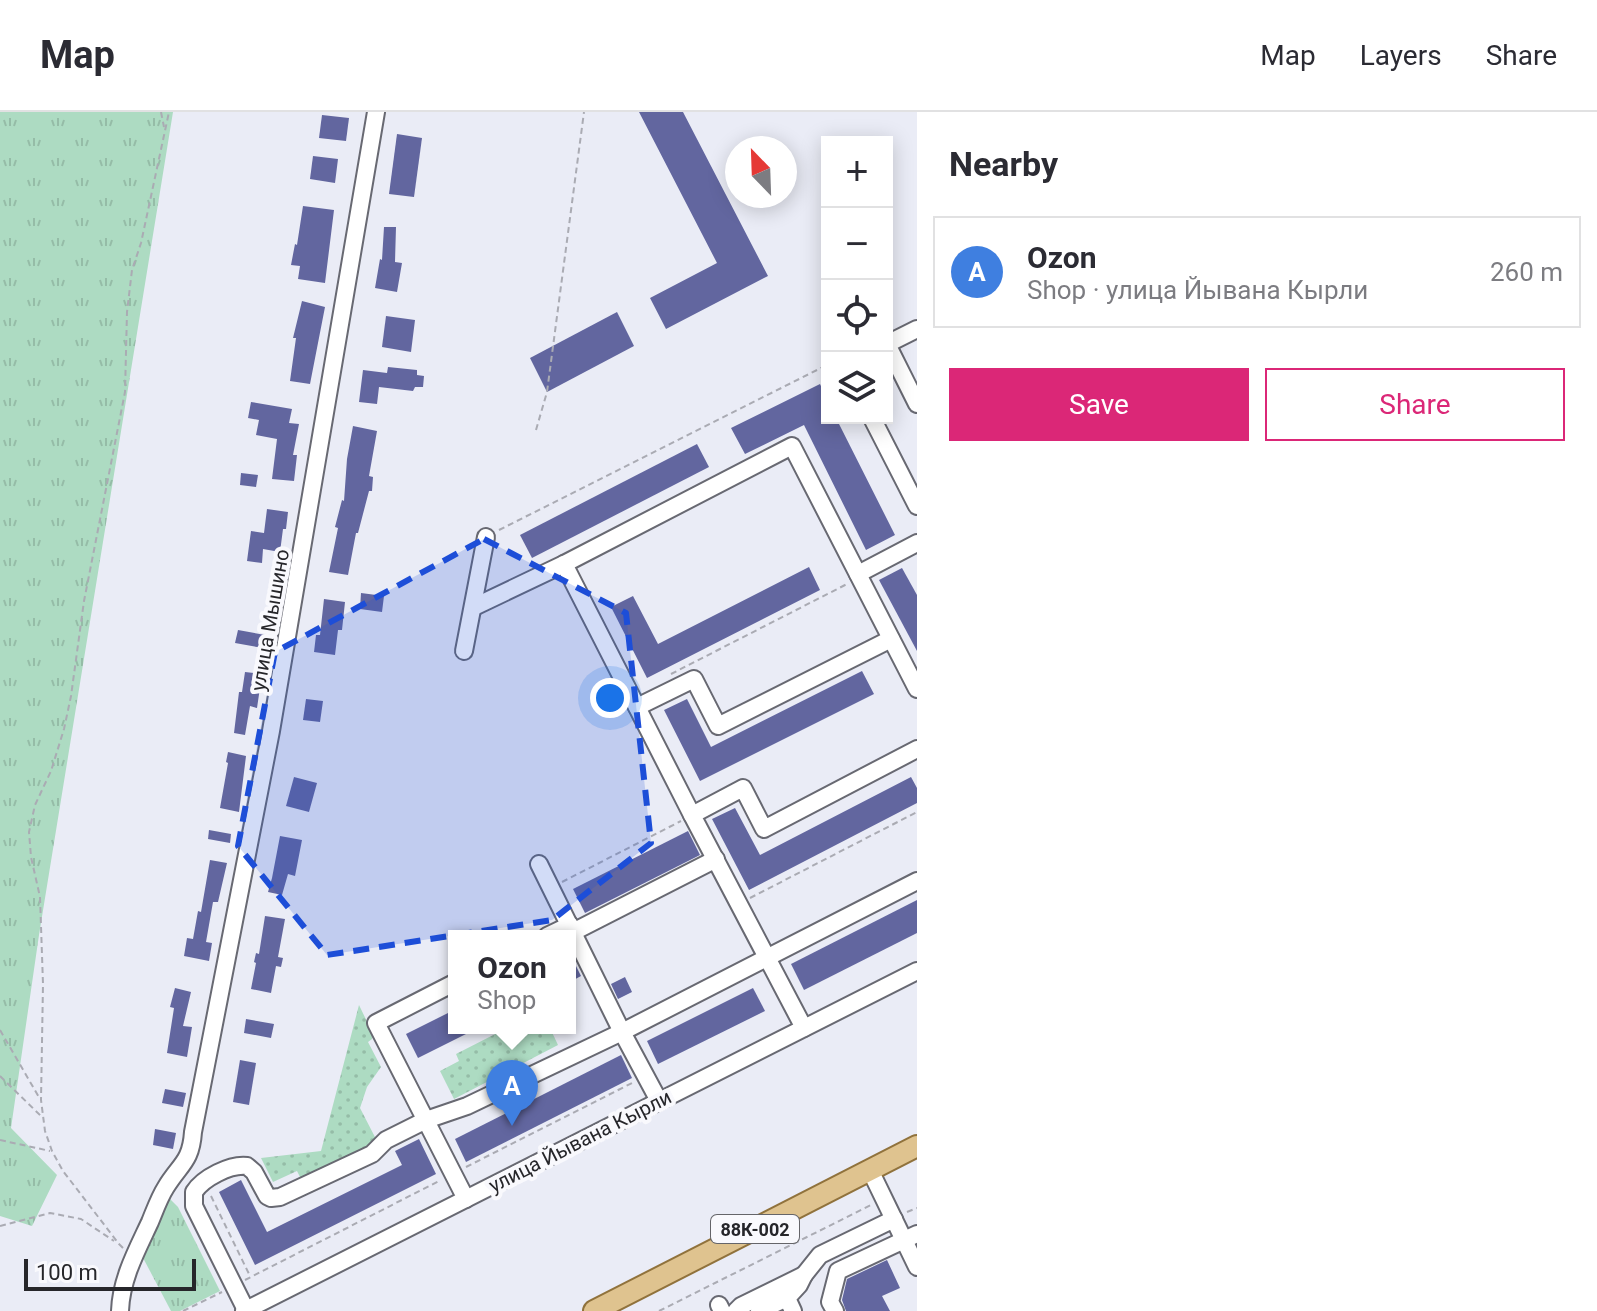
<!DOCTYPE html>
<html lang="en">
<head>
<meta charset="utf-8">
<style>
	:root { --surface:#fff; --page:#f2f2f3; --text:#2b2b33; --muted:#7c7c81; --line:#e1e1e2; --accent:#db2777 }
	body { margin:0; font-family:Roboto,sans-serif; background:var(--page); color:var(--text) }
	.controls { position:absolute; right:24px; top:24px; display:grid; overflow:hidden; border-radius:0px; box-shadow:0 4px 20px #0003 }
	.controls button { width:72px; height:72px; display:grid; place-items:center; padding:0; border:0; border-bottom:2px solid var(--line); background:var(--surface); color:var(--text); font:40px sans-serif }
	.compass { position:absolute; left:725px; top:24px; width:72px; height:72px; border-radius:50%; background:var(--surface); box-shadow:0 4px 20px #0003; rotate:337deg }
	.scale { position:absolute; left:24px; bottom:20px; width:172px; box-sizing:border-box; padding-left:8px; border:4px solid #26262a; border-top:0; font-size:22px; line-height:28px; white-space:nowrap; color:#26262a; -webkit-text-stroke:6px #f9f9fd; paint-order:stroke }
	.you { position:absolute; left:610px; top:586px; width:28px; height:28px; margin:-20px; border:6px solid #fff; border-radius:50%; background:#1a73e8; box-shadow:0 0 0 12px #1a73e833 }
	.badge { display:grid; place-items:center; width:52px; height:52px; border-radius:50%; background:var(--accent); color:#fff; font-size:26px; font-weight:700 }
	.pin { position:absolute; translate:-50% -66px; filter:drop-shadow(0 2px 4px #0008) }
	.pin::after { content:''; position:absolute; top:42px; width:28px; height:24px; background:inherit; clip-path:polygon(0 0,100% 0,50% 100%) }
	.popup { position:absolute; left:448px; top:818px; width:128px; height:104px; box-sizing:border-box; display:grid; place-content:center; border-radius:0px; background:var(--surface); filter:drop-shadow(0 2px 6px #0005); font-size:26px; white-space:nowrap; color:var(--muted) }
	.popup b { font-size:30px; color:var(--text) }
	.popup::after { content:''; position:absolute; left:50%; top:100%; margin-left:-16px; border:16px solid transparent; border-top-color:var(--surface) }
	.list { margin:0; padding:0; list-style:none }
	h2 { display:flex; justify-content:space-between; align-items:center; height:104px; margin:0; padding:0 32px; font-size:34px }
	h2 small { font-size:26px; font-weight:400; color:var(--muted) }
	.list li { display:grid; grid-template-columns:52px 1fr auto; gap:24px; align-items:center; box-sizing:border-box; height:112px; margin:0 16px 16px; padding:0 16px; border:2px solid var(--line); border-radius:0px }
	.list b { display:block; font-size:30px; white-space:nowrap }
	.list p { margin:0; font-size:26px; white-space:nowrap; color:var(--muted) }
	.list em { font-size:26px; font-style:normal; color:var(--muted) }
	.actions { display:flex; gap:16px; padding:24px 32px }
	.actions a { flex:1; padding:18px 0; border:2px solid var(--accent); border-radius:0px; text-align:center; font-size:28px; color:var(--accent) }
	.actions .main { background:var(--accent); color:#fff }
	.icon { flex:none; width:44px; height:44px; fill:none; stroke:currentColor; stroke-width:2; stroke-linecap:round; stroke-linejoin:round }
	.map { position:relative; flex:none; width:917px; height:1199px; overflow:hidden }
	header { display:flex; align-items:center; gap:48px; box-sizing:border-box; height:112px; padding:0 40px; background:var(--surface); border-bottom:2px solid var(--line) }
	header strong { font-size:38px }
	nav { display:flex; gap:44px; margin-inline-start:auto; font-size:28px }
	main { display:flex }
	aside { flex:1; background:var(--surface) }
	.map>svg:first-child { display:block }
	.grass { fill:url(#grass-tufts) }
	.park { fill:url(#park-dots) }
	.building { fill:#62669f }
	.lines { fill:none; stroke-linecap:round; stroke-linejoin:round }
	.minor-casing { stroke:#686972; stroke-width:20 }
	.major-casing { stroke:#90723c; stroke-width:24 }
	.path { stroke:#aaabb3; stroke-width:2; stroke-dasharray:6 4; stroke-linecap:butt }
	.minor { stroke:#fff; stroke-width:16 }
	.major { stroke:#dfc38f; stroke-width:20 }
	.marked { fill:#1d4ed8; fill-opacity:0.2; stroke:#1d4ed8; stroke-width:6; stroke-dasharray:16 10; stroke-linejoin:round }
	.labels { text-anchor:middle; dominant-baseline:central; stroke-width:8; stroke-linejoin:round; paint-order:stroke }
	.shield { fill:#f9f9fd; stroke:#656569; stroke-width:2 }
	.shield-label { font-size:18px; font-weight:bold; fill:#26262a }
	.street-label { font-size:20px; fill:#26262a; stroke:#f9f9fd }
</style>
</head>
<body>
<header>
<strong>Map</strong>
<nav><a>Map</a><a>Layers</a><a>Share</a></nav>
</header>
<main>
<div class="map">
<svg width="917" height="1199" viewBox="0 0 917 1199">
	<defs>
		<pattern id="grass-tufts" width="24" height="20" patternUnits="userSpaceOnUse" patternTransform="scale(2)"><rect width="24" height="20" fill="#addbc2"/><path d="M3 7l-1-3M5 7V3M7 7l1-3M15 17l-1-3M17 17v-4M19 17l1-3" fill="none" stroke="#95bca7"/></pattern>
		<pattern id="park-dots" width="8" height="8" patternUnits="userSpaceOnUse" patternTransform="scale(2)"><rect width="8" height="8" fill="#addbc2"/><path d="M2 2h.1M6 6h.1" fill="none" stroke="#95bca7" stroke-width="1.8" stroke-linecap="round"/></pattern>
	</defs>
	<rect width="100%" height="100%" fill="#eaecf6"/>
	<g class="grass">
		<path d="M0,0H173L39,823L11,1016L57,1063L32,1114L0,1104Z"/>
		<path d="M170,1087L178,1095L220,1179L180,1199H171L141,1142L165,1090Z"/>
	</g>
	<g class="park">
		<path d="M359,893L373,922L372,927L368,930L381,955L367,975L360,996L377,1029L301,1067L297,1059L273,1070L261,1046L321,1039Z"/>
		<path d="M507,916H550L558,933L454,987L440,959L459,949L456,942Z"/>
	</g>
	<g class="building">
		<path d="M639,0H683L768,164L666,217L650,186L717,151Z"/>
		<path d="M322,3L349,6L346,29L319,26Z"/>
		<path d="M397,22L422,26L414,85L389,82Z"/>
		<path d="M313,44L338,47L335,71L310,67Z"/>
		<path d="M303,94L334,98L325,171L298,167L300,154L291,153L295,132L297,133Z"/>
		<path d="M384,115H396L395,150L402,151L397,180L375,176L380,147L382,148Z"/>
		<path d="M302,189L325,195L310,272L290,269L296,226H293Z"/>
		<path d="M617,200L634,234L547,280L530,246Z"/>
		<path d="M386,204L415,208L411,240L382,235Z"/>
		<path d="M388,255L417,258V263L424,264L423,275H415L413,279L379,275L377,292L359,290L363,258L387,261Z"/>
		<path d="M820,272L827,287V306H836L895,423L866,438L804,313L745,342L731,316Z"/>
		<path d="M251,290L292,297L289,311L299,312L293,343H297L294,369L272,367L277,327L256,323L259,308L248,306Z"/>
		<path d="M353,314L377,319L369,364L373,365L372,379H369L358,421H356L348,463L329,460L338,416L335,415L342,388L344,389L347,347Z"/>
		<path d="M697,332L709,355L532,446L520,423Z"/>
		<path d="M241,361L258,363L256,375L240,373Z"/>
		<path d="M267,397L288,400L286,417H283L280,440L263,437L262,451L247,449L251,419L264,421Z"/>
		<path d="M809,455L820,478L647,566L611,495L633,484L658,532Z"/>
		<path d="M902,456L917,483V539L879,468Z"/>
		<path d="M361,481L384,484L382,500L360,497Z"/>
		<path d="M324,487L345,490L342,518H338L335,543L314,540L316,523H320Z"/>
		<path d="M238,518L265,523L263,536L235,531Z"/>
		<path d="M862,559L874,582L700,669L664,598L687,587L711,635Z"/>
		<path d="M245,560L262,562L257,596L250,594L245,623L234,621L239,580H242Z"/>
		<path d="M306,587L323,589L320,610L303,608Z"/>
		<path d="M228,640L246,644L239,700L220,696L228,651L226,650Z"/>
		<path d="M294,665L317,671L309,700L286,694Z"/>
		<path d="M911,665L917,676V691L749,778L712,707L735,696L760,743Z"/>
		<path d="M209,718L231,722L230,731L208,727Z"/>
		<path d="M688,719L700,743L585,801L573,777Z"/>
		<path d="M280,724L302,728L295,764L288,762L282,783L268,780L272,766Z"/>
		<path d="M210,748L227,751L218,790H213L206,830L212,831L209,849L184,844L187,826L193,827L198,799L201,800Z"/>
		<path d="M917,788V821L804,878L791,852Z"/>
		<path d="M265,804L285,807L278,845L283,846L281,855L276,854L271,881L251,877L256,851L254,850L256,841L259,842Z"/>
		<path d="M570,842L581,864L570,870Z"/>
		<path d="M625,865L632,880L618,887L611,872Z"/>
		<path d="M175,876L191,880L183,914L192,915L187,945L167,941L174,896L170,895Z"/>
		<path d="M753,876L765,899L658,952L647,929Z"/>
		<path d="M454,898V916H478L418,946L406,922Z"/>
		<path d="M246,907L274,912L271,926L244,921Z"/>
		<path d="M621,943L632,966L466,1050L455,1027Z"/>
		<path d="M240,948L256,951L249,993L233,990Z"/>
		<path d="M165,977L186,981L183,995L162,991Z"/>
		<path d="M155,1017L176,1021L173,1037L153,1033Z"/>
		<path d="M419,1027L436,1062L255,1153L219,1080L241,1068L267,1120L402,1053L395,1039Z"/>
		<path d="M887,1148L900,1176L882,1184L890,1199H846L842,1188L847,1167Z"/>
	</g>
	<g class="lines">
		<defs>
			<g id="minor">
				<path d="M887,232L917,292"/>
				<path d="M887,232L917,217"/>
				<path d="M872,306L917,394"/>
				<path d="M564,452L692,703"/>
				<path d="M858,462L917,431"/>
				<path d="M476,494L564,452L792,334L917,577"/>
				<path d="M464,539L486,425"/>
				<path d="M637,595L694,567L718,614L891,527"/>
				<path d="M539,752L622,920L659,989"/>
				<path d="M573,820L716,747"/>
				<path d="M547,824L570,813"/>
				<path d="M454,871L376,911L466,1087"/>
				<path d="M804,916L692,703L743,676L764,717L917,637"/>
				<path d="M870,1058L917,1155"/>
				<path d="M804,1163L820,1143L894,1107"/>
				<path d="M719,1193L722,1199"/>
				<path d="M246,1198L194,1094V1080C203,1066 230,1052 247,1054L254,1060L267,1084L271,1086L280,1085L372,1042L386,1028L426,1008L467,994L622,920L917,769"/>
				<path d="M120,1199C121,1167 137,1138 150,1110C155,1098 159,1086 166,1075C180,1052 191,1050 193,1020L271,619L376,0"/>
				<path d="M244,1199L917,859"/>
				<path d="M736,1199L741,1194L804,1163L799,1173L787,1186L793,1199"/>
				<path d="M759,1199L787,1186"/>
				<path d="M835,1199L830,1190L838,1159L917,1122"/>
			</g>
			<path id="major" d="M594,1199L917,1034"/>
		</defs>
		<use href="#minor" class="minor-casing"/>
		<use href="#major" class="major-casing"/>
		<g class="path">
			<path d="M161,0L164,15"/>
			<path d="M536,318L547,280L584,0"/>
			<path d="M499,418L827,253"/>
			<path d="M671,562L847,472"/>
			<path d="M562,770L681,709"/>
			<path d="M750,786L917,700"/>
			<path d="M0,918L40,987"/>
			<path d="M0,964L43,1006"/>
			<path d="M0,1028L50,1039"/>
			<path d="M466,1055L632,971"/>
			<path d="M211,1084L250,1164"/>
			<path d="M907,1100L917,1096"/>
			<path d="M0,1114L50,1101L81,1107L114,1129"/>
			<path d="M123,1136L119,1132L63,1059L52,1039L45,1019L41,988L43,872L40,785L31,745L29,720L35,693L51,659L64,617L71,584L84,489L125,280L127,200L132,158L141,131L169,0"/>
			<path d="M245,1168L439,1069"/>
			<path d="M183,1199L222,1180"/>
			<path d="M659,1199L873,1092"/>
		</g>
		<use href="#minor" class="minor"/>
		<use href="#major" class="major"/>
	</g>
	<path class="marked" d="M484,427L626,501L651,731L552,808L327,843L238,734L275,540Z"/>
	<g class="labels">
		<rect class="shield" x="711" y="1103" width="88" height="28" rx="6"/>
		<g class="shield-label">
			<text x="755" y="1117">88К-002</text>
		</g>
		<g class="street-label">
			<text transform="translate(270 508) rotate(-80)">улица Мышино</text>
			<text transform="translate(580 1029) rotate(-27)">улица Йывана Кырли</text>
		</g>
	</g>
</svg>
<div class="controls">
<button>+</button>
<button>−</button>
<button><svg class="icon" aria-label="locate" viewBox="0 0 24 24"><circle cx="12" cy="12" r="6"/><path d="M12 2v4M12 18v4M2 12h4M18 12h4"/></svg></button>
<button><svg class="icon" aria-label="layers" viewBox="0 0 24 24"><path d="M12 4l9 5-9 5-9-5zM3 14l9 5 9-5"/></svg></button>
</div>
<svg class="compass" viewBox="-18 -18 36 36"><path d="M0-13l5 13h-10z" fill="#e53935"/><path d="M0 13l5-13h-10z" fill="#7c7c81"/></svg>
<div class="scale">100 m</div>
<div class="you"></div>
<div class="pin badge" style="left:512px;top:1014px;background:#3f7fe0">A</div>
<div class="popup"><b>Ozon</b>Shop</div>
</div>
<aside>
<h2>Nearby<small></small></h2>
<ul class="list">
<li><span class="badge" style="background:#3f7fe0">A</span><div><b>Ozon</b><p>Shop · улица Йывана Кырли</p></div><em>260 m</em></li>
</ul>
<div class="actions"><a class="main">Save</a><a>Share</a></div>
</aside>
</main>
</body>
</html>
